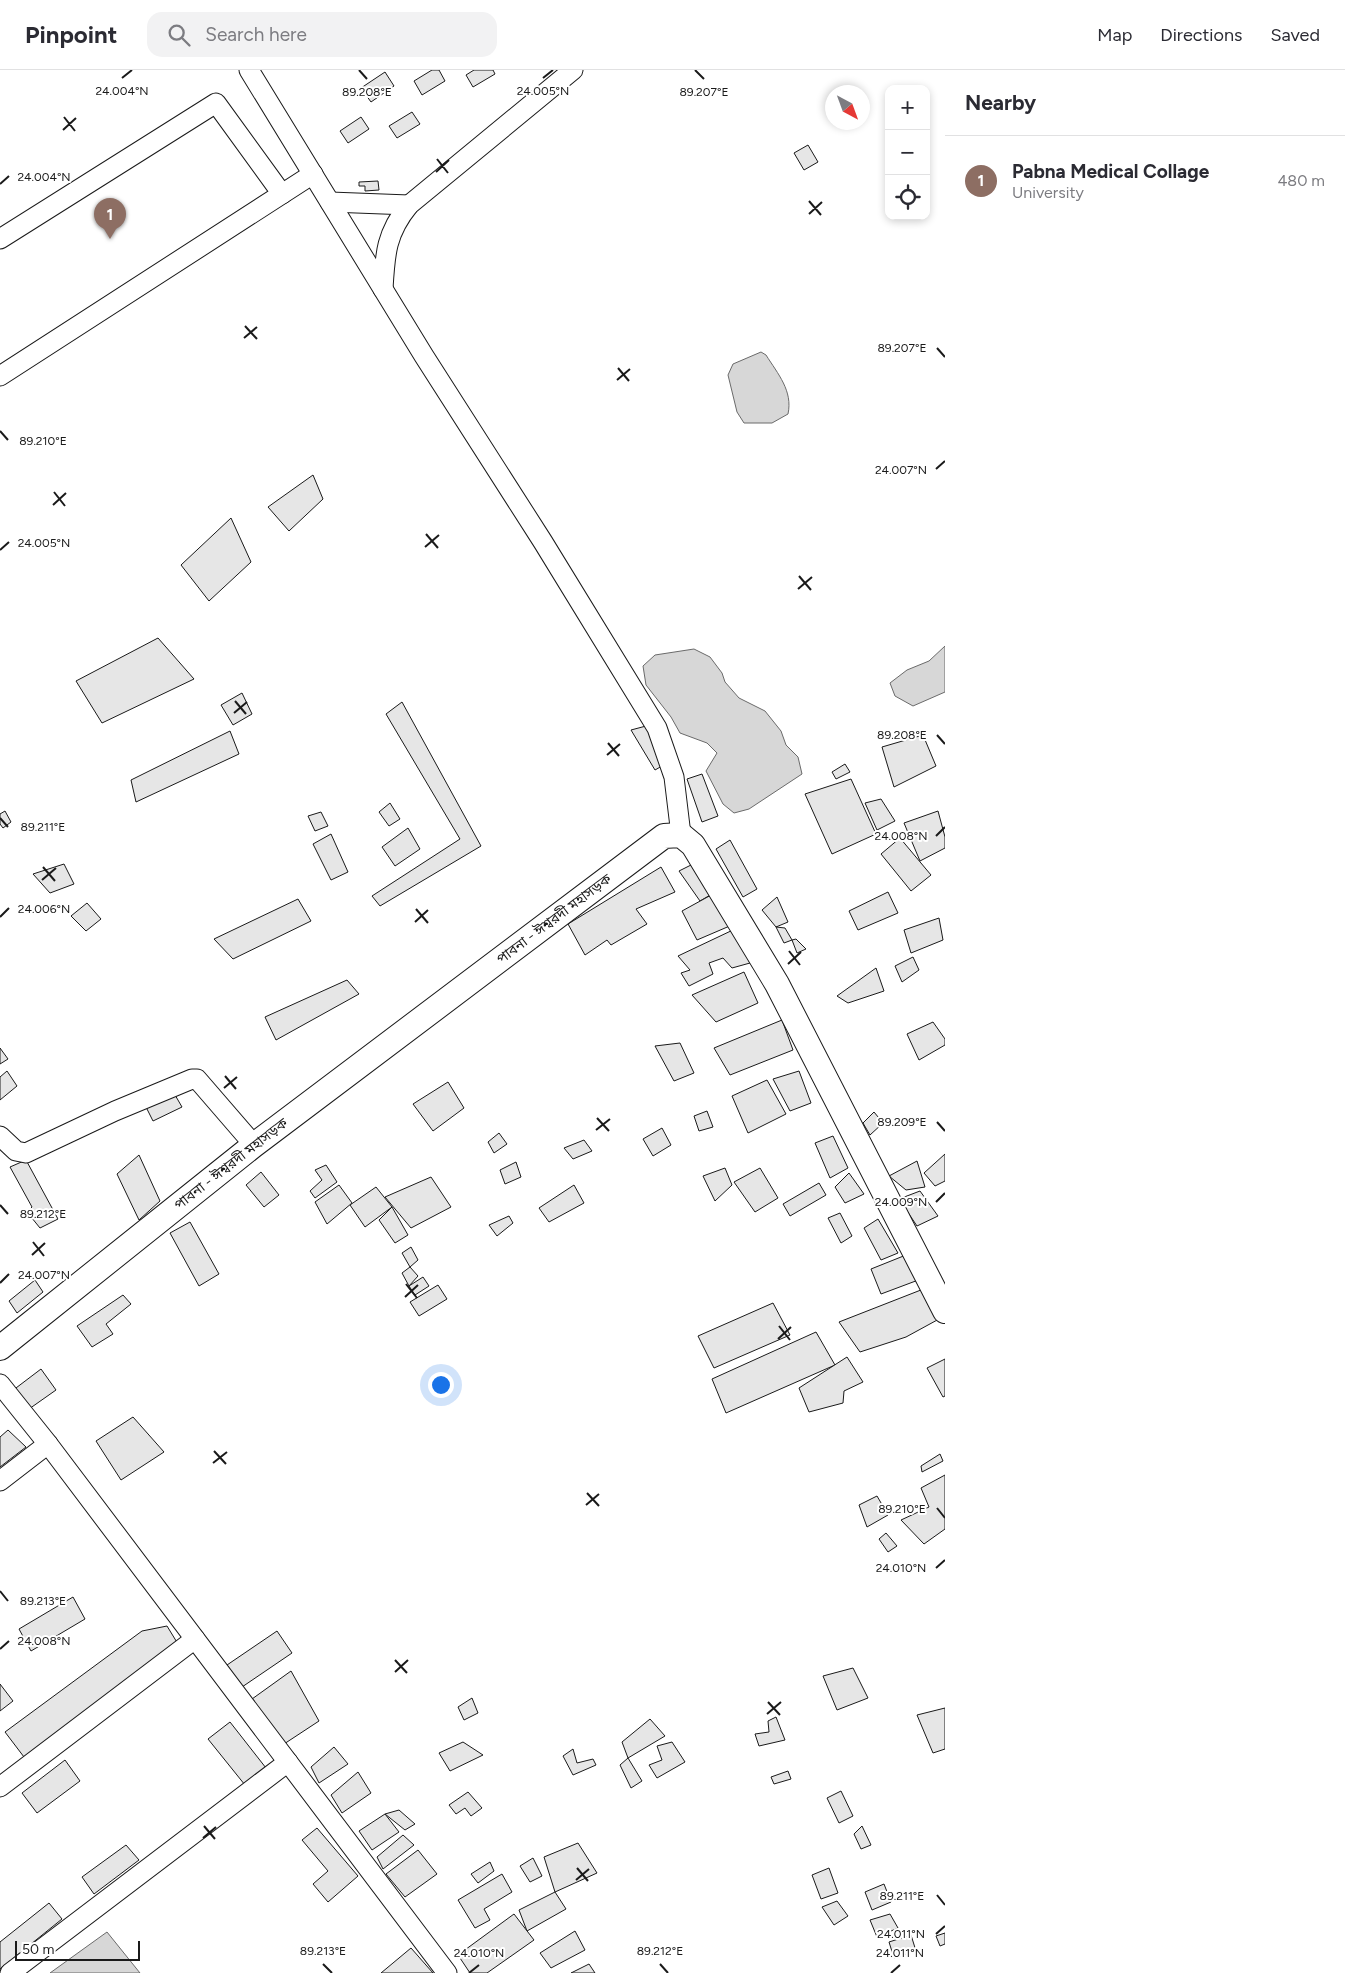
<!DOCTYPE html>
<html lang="en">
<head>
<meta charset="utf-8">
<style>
	:root { --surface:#fff; --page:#f2f2f3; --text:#2b2b33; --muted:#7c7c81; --line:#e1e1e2; --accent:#111827 }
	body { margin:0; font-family:Figtree,"Noto Sans Bengali",sans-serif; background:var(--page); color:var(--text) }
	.controls { position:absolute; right:15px; top:15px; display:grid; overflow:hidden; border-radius:10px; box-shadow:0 2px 8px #0003 }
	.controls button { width:45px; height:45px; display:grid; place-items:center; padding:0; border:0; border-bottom:1px solid var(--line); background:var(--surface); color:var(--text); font:25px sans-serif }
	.compass { position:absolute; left:825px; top:15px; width:45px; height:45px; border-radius:50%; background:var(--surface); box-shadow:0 2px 8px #0003; rotate:139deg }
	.scale { position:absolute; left:15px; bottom:12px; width:125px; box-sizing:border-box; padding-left:5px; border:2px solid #1a1a1a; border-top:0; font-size:14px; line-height:18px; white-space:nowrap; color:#1a1a1a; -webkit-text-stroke:4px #fff; paint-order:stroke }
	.you { position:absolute; left:440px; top:1314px; width:18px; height:18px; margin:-12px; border:4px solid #fff; border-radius:50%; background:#1a73e8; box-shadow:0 0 0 8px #1a73e833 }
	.badge { display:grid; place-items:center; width:32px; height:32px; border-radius:50%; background:var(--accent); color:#fff; font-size:16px; font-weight:700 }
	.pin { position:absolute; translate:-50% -41px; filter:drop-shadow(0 1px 2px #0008) }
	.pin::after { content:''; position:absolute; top:26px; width:18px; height:15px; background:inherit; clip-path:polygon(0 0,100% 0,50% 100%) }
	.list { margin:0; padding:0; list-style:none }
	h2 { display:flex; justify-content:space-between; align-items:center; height:65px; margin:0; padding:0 20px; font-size:21px }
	h2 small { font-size:16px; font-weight:400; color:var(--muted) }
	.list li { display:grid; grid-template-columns:32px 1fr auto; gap:15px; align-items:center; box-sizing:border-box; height:90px; padding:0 20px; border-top:1px solid var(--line) }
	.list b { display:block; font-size:19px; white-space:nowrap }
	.list p { margin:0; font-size:16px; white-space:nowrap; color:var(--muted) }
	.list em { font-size:16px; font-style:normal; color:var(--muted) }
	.icon { flex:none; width:28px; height:28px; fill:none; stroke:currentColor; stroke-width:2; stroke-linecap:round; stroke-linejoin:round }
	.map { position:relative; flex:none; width:945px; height:1903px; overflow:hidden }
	header { display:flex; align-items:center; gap:30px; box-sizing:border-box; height:70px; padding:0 25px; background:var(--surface); border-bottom:1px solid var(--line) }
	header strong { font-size:24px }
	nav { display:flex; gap:28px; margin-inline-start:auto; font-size:18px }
	.search { width:350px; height:45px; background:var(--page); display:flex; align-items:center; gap:12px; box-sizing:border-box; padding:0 18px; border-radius:15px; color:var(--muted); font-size:19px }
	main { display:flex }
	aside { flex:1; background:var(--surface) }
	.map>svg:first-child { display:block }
	.water { fill:#d7d7d7; stroke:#6a6a6a }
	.building { fill:#e6e6e6; stroke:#1a1a1a }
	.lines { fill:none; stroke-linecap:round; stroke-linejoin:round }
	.minor-casing { stroke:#1a1a1a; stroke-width:21 }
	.major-casing { stroke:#1a1a1a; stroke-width:26 }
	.minor { stroke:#fff; stroke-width:19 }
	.major { stroke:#fff; stroke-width:24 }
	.ticks { fill:none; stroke:#1a1a1a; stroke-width:2 }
	.labels { text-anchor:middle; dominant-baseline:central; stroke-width:4; stroke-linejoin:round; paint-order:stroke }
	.street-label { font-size:14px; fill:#1a1a1a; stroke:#fff }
	.ticks-label { font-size:12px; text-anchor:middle; fill:#1a1a1a; stroke:#fff; stroke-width:4; stroke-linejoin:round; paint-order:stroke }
</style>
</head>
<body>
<header>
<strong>Pinpoint</strong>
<div class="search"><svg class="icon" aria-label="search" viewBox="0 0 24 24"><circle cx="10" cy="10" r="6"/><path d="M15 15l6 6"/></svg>Search here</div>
<nav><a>Map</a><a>Directions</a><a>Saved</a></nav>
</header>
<main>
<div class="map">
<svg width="945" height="1903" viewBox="0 0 945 1903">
	<rect width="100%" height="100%" fill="#fff"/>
	<g class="water">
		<path d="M761,282L766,285C778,304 793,321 788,344L772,353H744L737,342L728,305L733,294Z"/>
		<path d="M945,576V622L913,636L895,626L890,613L907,600L929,591Z"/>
		<path d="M694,579L710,587L722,603L725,612L739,628L765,641L781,661L786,675L798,687L802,704L749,739L734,743L723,734L706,701L717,683L707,673L680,663L671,647L646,615L643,596L655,585Z"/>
		<path d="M107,1862L140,1903H50Z"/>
	</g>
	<g class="building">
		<path d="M432,0H439L445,11L422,25L414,11Z"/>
		<path d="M474,0H493L495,4L473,17L466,5Z"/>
		<path d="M385,2L394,16L371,32L361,18Z"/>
		<path d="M412,42L420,54L397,68L389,56Z"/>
		<path d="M361,47L369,59L348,73L340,61Z"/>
		<path d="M808,75L818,92L804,100L794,83Z"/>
		<path d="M378,111L379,120L365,121V116H359V112Z"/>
		<path d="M313,405L323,429L289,461L268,437Z"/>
		<path d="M231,448L251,492L209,531L181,495Z"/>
		<path d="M158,568L194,609L102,653L76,611Z"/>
		<path d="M242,623L252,644L233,655L221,635Z"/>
		<path d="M402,632L481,776L380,836L372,826L460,769L386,644Z"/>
		<path d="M646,656L662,696L655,700L631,660Z"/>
		<path d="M230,661L239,684L136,732L131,710Z"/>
		<path d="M923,665L936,696L894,717L882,677Z"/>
		<path d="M845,694L850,702L836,709L832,702Z"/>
		<path d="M702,704L718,746L702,752L687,709Z"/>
		<path d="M851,709L876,764L832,784L805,724Z"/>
		<path d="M881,729L895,751L877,760L865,733Z"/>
		<path d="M390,733L400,749L389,756L379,742Z"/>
		<path d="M5,741L11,752L3,758L0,754V744Z"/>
		<path d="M938,741L945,767V778L920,791L904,753Z"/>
		<path d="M321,742L328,756L315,761L308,746Z"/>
		<path d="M408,758L420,779L395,796L382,777Z"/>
		<path d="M331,764L348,802L331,810L313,774Z"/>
		<path d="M900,768L931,805L911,821L881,784Z"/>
		<path d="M730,770L757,819L743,827L716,779Z"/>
		<path d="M699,791L717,821L700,831L679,801Z"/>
		<path d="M64,794L74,814L50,823L33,804Z"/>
		<path d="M661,797L675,822L636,839L647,854L611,875L607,870L585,885L568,854Z"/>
		<path d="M888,822L898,843L858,860L849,841Z"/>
		<path d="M713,824L732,855L697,870L682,841Z"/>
		<path d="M777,827L788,852L776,857L762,840Z"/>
		<path d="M298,829L311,851L233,889L214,869Z"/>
		<path d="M87,833L101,849L86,861L71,846Z"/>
		<path d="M939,848L943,870L911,883L904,860Z"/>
		<path d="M776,857L785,858L792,870L784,873Z"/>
		<path d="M735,859L750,893L732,898L723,888L709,893L713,904L689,916L681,903L690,900L678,886Z"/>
		<path d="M796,869L806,879L797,883L792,870Z"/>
		<path d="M913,887L919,900L902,912L895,896Z"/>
		<path d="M876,898L884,921L848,933L837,926Z"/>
		<path d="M744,902L758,933L716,952L692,925Z"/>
		<path d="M347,910L359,924L276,970L265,947Z"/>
		<path d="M782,950L793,980L730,1005L714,978Z"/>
		<path d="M933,952L945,969V975L919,990L907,964Z"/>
		<path d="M680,973L694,1003L674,1011L655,976Z"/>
		<path d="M0,978L8,989L0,994Z"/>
		<path d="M7,1001L17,1016L0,1030V1007Z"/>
		<path d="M799,1001L811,1033L790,1041L773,1009Z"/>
		<path d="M767,1010L786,1044L748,1063L732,1026Z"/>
		<path d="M448,1012L464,1038L433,1061L413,1034Z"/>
		<path d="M171,1018L182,1037L153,1051L145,1035Z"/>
		<path d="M707,1041L713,1057L699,1061L694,1046Z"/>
		<path d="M874,1042L883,1053L870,1065L863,1053Z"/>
		<path d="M662,1058L671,1075L653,1086L643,1069Z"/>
		<path d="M499,1063L507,1074L494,1083L488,1072Z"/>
		<path d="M833,1066L848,1098L830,1108L815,1073Z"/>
		<path d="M584,1070L592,1081L573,1089L564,1078Z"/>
		<path d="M945,1084V1111L935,1116L924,1103Z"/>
		<path d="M139,1085L160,1131L139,1150L117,1104Z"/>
		<path d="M26,1090L58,1149L40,1158L27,1142L32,1137L10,1097Z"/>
		<path d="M917,1091L925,1117L906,1120L889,1106Z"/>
		<path d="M516,1092L521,1107L505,1114L500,1100Z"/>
		<path d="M326,1095L337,1112L315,1128L310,1121L322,1110L315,1100Z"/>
		<path d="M725,1098L732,1115L715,1131L703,1106Z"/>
		<path d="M760,1098L778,1128L755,1142L734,1112Z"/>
		<path d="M261,1102L279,1125L264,1137L246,1115Z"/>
		<path d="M849,1103L864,1124L845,1133L835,1117Z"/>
		<path d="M431,1107L451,1137L411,1158L385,1127Z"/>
		<path d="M819,1113L826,1125L790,1146L783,1134Z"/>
		<path d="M339,1115L352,1133L327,1154L315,1132Z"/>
		<path d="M574,1115L584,1133L549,1152L539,1138Z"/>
		<path d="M376,1117L392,1137L365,1157L350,1135Z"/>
		<path d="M920,1121L938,1146L917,1156L899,1129Z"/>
		<path d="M392,1137L408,1165L395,1173L379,1150Z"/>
		<path d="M840,1143L852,1166L841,1173L828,1148Z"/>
		<path d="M509,1146L513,1153L497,1166L489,1155Z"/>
		<path d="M878,1149L898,1183L881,1190L864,1158Z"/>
		<path d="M190,1152L219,1204L199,1216L170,1163Z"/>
		<path d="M411,1177L418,1190L410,1197L402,1183Z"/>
		<path d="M911,1183L921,1209L881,1224L871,1199Z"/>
		<path d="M410,1197L418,1206L409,1216L402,1203Z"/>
		<path d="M423,1207L429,1216L415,1225L409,1216Z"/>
		<path d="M35,1210L43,1222L17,1243L9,1231Z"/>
		<path d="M438,1215L447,1229L419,1246L410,1232Z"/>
		<path d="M926,1218L939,1249L906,1267L860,1282L839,1252Z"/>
		<path d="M123,1225L131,1234L106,1254L113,1264L92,1277L77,1256Z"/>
		<path d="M773,1233L790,1265L714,1298L698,1266Z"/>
		<path d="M816,1262L835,1295L726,1343L712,1309Z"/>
		<path d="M847,1287L863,1312L844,1321L843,1333L809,1342L799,1318Z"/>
		<path d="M945,1289V1326L943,1327L927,1298Z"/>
		<path d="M41,1299L56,1320L29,1339L12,1321Z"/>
		<path d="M133,1347L164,1382L121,1410L96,1371Z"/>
		<path d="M8,1360L26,1377L0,1397V1367Z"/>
		<path d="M940,1384L943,1391L922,1402L921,1396Z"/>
		<path d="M945,1405V1459L924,1474L901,1450L929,1437L921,1418Z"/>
		<path d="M877,1426L888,1445L867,1457L859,1435Z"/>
		<path d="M886,1463L897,1476L888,1482L879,1469Z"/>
		<path d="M73,1527L85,1549L31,1581L19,1559Z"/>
		<path d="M167,1556L178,1574L24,1687L5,1662L142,1561Z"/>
		<path d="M277,1561L292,1583L242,1617L227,1595Z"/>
		<path d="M853,1598L868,1628L837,1640L823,1606Z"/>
		<path d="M291,1601L319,1651L284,1674L252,1629Z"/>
		<path d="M0,1614L13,1631L0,1641Z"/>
		<path d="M472,1628L478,1643L464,1650L458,1637Z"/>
		<path d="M945,1638V1679L933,1683L917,1645Z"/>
		<path d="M776,1647L785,1670L759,1676L755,1664L769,1662L768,1651Z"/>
		<path d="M650,1649L665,1666L628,1688L622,1672Z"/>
		<path d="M230,1652L266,1698L245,1715L208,1669Z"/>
		<path d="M463,1672L483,1685L450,1701L439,1683Z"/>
		<path d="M672,1672L685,1692L657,1708L649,1695L662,1690L657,1676Z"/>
		<path d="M334,1677L348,1694L319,1713L311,1697Z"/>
		<path d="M573,1679L577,1693L593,1689L596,1695L573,1705L563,1686Z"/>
		<path d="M628,1688L642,1711L631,1718L620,1695Z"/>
		<path d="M65,1690L80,1711L37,1743L22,1723Z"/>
		<path d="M788,1701L791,1709L774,1714L771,1707Z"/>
		<path d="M358,1702L371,1723L342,1743L331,1725Z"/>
		<path d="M841,1721L853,1746L839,1753L827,1728Z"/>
		<path d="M468,1722L482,1738L471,1746L465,1738L456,1744L449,1735Z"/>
		<path d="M399,1740L415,1754L405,1760L385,1744Z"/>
		<path d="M385,1744L399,1762L372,1780L359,1761Z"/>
		<path d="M862,1756L871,1775L861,1779L854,1764Z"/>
		<path d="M317,1758L358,1806L328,1832L313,1814L328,1801L302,1770Z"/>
		<path d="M403,1765L414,1775L383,1799L377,1787Z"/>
		<path d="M578,1773L597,1803L555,1822L544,1787Z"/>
		<path d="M126,1775L139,1790L94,1824L82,1807Z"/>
		<path d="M418,1780L437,1804L405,1827L386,1804Z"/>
		<path d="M533,1788L542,1806L530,1812L520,1796Z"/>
		<path d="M490,1792L494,1801L478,1813L471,1804Z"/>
		<path d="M829,1798L838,1823L821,1829L812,1805Z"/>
		<path d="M502,1804L512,1822L484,1839L490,1850L475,1858L458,1830Z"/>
		<path d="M884,1814L891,1832L872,1840L865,1822Z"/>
		<path d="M555,1822L566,1839L527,1861L519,1840Z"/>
		<path d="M837,1831L848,1846L834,1855L822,1837Z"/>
		<path d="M49,1833L62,1849L0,1899V1872Z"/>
		<path d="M514,1844L534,1870L487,1903H470L458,1885Z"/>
		<path d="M890,1844L898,1858L877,1867L870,1850Z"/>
		<path d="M575,1861L585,1880L551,1898L540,1883Z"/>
		<path d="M945,1863V1874L940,1876L936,1866Z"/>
		<path d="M911,1865L916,1881L894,1888L889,1872Z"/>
		<path d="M411,1878L433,1903H381Z"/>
		<path d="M589,1894L595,1903H571Z"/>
	</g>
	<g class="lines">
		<defs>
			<g id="minor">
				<path d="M249,0L424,286L543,472L657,658L674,707L681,765"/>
				<path d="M330,132L409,135"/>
				<path d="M0,169L216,33L282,124"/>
				<path d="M383,219C385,184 386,163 409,135L573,0"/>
				<path d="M0,306L313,104"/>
				<path d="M0,1066L16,1081L26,1083L115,1041L192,1009H197L254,1075"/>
				<path d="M0,1314L48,1374L447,1903"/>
				<path d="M0,1411L48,1374"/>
				<path d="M0,1717L195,1569"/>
				<path d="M10,1903L288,1692"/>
			</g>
			<path id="major" d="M0,1278L254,1075L664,766L681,765L693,775L777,914L945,1241"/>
		</defs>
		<use href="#minor" class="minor-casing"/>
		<use href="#major" class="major-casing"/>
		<use href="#minor" class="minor"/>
		<use href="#major" class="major"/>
	</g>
	<path class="ticks" d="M359,0L367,9M695,0L704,9M122,8L132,0M543,8L553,0M64,47L75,61M63,60L76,48M437,89L448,103M436,102L449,90M0,114L9,106M809,131L821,145M809,144L822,132M245,256L257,269M244,268L257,257M937,278L945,287M618,298L629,311M617,310L630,299M0,361L8,370M936,399L945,391M54,422L65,436M53,435L66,423M426,464L438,478M425,477L439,465M0,480L9,472M799,506L811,520M798,519L812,507M235,631L246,644M234,643L247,632M937,665L945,674M608,673L619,686M607,685L620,674M0,748L8,757M936,766L945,757M43,797L55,811M42,810L56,798M416,839L428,853M0,847L9,838M415,852L428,840M789,881L800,895M788,894L801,882M225,1006L236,1019M224,1018L237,1007M597,1048L609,1061M937,1052L945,1061M596,1060L610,1049M936,1132L945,1123M0,1135L8,1144M33,1172L44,1186M32,1185L45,1173M0,1213L9,1204M406,1214L417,1228M405,1227L418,1215M779,1256L790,1270M778,1269L791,1257M214,1381L226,1394M213,1393L227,1382M587,1423L599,1436M586,1435L599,1424M937,1438L945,1448M936,1498L945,1490M0,1521L8,1531M0,1579L9,1571M395,1590L407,1603M395,1602L408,1590M768,1632L780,1645M767,1644L781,1632M204,1756L215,1769M203,1768L216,1757M577,1798L588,1811M576,1810L589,1799M937,1825L945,1835M936,1864L945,1856M323,1894L332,1903M660,1894L668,1903M469,1903L479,1895M891,1903L900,1895"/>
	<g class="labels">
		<g class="street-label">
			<text transform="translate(554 849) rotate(-37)">পাবনা - ঈশ্বরদী মহাসড়ক</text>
			<text transform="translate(231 1094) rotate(-38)">পাবনা - ঈশ্বরদী মহাসড়ক</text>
		</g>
	</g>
	<g class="ticks-label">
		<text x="122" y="25">24.004°N</text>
		<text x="543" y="25">24.005°N</text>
		<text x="367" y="26">89.208°E</text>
		<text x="704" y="26">89.207°E</text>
		<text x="44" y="111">24.004°N</text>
		<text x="902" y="282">89.207°E</text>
		<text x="43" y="375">89.210°E</text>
		<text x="901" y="404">24.007°N</text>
		<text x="44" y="477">24.005°N</text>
		<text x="902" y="669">89.208°E</text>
		<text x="43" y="761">89.211°E</text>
		<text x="901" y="770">24.008°N</text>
		<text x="44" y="843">24.006°N</text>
		<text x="902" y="1056">89.209°E</text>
		<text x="901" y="1136">24.009°N</text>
		<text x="43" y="1148">89.212°E</text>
		<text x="44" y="1209">24.007°N</text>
		<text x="902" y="1443">89.210°E</text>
		<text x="901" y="1502">24.010°N</text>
		<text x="43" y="1535">89.213°E</text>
		<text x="44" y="1575">24.008°N</text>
		<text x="902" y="1830">89.211°E</text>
		<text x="901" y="1868">24.011°N</text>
		<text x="323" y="1885">89.213°E</text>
		<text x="660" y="1885">89.212°E</text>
		<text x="479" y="1887">24.010°N</text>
		<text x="900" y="1887">24.011°N</text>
	</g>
</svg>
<div class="controls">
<button>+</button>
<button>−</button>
<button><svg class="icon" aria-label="locate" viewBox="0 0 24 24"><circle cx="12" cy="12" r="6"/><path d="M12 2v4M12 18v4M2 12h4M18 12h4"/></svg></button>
</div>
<svg class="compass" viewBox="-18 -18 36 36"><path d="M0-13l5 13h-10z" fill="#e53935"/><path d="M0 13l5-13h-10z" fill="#7c7c81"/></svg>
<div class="scale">50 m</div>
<div class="you"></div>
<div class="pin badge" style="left:110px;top:169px;background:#8d6e63">1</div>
</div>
<aside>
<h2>Nearby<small></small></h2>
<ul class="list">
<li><span class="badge" style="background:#8d6e63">1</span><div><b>Pabna Medical Collage</b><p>University</p></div><em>480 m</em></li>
</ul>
</aside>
</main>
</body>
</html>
